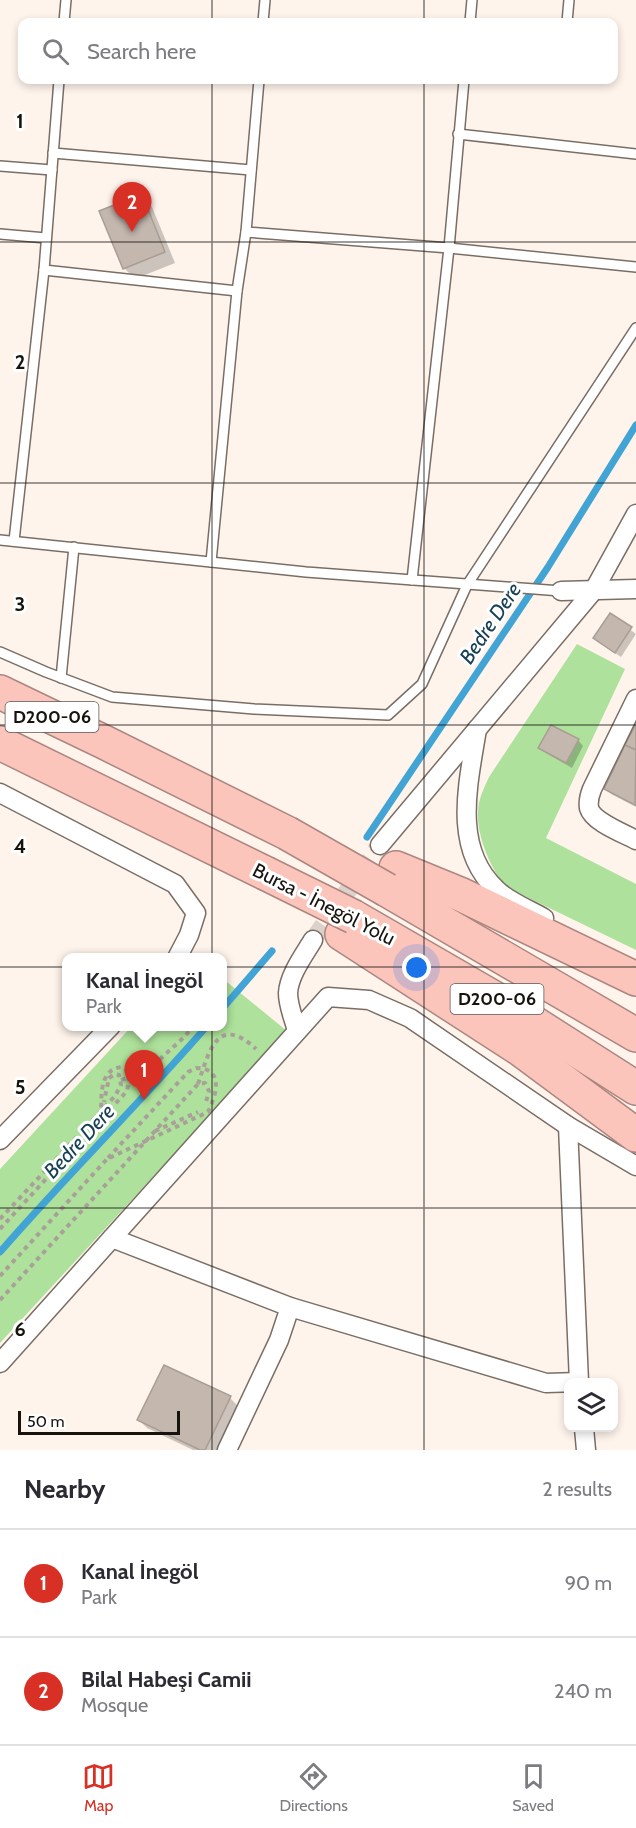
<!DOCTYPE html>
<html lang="en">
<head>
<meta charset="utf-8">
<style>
	:root { --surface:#fff; --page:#f2f2f3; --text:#2b2b33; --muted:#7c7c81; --line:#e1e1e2; --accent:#d93025 }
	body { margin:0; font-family:Cabin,sans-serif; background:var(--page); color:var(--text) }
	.controls { position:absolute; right:18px; bottom:18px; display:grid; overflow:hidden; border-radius:12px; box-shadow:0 3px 9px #0003 }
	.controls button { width:54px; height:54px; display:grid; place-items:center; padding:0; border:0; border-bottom:2px solid var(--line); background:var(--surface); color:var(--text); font:30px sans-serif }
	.scale { position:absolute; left:18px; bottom:15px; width:162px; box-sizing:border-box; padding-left:6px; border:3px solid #16120e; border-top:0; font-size:16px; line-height:21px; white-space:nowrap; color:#16120e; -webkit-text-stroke:4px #fff; paint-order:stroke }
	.you { position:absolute; left:417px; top:968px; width:21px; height:21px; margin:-15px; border:4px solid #fff; border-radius:50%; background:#1a73e8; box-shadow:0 0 0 9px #1a73e833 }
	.badge { display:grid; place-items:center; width:39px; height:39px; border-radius:50%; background:var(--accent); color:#fff; font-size:20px; font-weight:700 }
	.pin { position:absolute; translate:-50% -50px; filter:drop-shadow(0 2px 3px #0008) }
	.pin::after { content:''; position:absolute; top:32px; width:21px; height:18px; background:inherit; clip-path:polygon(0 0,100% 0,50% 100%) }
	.popup { position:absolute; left:62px; top:953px; width:165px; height:78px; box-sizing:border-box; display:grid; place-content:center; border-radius:12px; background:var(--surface); filter:drop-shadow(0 2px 4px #0005); font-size:20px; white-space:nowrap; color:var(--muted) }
	.popup b { font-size:22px; color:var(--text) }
	.popup::after { content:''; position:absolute; left:50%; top:100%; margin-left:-12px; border:12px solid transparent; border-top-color:var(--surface) }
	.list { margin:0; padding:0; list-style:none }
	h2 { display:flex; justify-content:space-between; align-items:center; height:78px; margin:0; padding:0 24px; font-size:26px }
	h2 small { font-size:20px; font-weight:400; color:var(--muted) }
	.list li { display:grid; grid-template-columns:39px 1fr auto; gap:18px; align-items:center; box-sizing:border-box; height:108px; padding:0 24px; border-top:2px solid var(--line) }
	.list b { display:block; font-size:22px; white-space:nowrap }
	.list p { margin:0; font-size:20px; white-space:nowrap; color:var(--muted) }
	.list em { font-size:20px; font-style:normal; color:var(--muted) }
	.icon { flex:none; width:33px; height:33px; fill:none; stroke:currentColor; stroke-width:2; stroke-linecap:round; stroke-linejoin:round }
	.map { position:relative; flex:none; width:636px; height:1450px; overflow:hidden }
	.search { position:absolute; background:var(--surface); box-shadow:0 3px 9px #0003; left:18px; right:18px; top:18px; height:66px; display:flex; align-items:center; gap:15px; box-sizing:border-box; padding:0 21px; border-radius:12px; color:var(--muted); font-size:22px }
	.sheet { height:294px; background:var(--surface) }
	nav { display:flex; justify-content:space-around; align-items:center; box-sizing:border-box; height:84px; border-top:2px solid var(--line); background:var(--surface); font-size:16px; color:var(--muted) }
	nav a { display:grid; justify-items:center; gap:3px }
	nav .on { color:var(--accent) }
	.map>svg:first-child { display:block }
	.green { fill:#aee19b }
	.shadow { fill:#0003 }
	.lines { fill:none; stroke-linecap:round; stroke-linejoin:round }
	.stream { stroke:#42a4d5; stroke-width:7 }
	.building { fill:#c3b7ae; stroke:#a99d94; stroke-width:1.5 }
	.street-tunnel { stroke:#dbd2cb; stroke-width:18; stroke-dasharray:18 9; stroke-linecap:butt }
	.lane-casing { stroke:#796e66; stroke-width:12 }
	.street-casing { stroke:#796e66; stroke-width:21 }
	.highway-casing { stroke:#ac867f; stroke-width:36 }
	.path { stroke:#a8a099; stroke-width:4; stroke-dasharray:4.5 4.5; stroke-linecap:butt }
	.lane { stroke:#fff; stroke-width:9 }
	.street { stroke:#fff; stroke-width:18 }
	.highway { stroke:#fcc5bc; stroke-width:33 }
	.highway-bridge-casing { stroke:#ac867f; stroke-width:36; stroke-linecap:butt }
	.highway-bridge { stroke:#fcc5bc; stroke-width:33 }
	.grid { fill:none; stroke:#16120e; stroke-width:1.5; stroke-opacity:0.55 }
	.labels { text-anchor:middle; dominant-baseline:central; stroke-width:6; stroke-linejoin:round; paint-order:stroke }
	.shield { fill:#fff; stroke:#5c5956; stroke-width:1.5 }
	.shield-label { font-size:18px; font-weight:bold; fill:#16120e }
	.street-label { font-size:20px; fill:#16120e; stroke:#fff }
	.water-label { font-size:21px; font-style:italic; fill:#164054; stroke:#fff }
	.grid-label { font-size:20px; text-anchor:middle; font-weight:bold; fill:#16120e; stroke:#fff; stroke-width:6; stroke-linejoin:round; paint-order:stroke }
</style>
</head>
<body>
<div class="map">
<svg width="636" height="1450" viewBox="0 0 636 1450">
	<rect width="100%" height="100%" fill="#fef4ec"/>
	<g class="green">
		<path d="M577,644L625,669L546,838L636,884V950L504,886C490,865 477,838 478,812C478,800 484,788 489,777Z"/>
		<path d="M222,978L287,1031L0,1343V1169L131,1027L222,1026Z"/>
	</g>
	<g class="shadow">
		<path d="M141,196L152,207L175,263L135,279L124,268Z"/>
		<path d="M610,615L636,634L621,657L600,643Z"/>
		<path d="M636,727V807L611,794L605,789Z"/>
		<path d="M578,740L583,746L572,768L546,753L540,748Z"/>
		<path d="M230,1398L238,1406L217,1450H193L147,1428L139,1420Z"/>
	</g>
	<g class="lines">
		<g class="stream">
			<path d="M367,837L548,567L636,425"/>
			<path d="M222,1009L272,951"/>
			<path d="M0,1252C67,1175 140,1103 207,1026"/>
		</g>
	</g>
	<g class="building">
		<path d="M142,194L165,252L123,269L99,211Z"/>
		<path d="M610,613L632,627L615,653L593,638Z"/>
		<path d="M636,724V750L625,745Z"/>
		<path d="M551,725L579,739L566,763L538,748Z"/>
		<path d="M625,745L636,750L635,805L604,789Z"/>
		<path d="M164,1365L231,1396L205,1450H200L137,1420Z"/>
	</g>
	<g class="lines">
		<path class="street-tunnel" d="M313,940L380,845"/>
		<defs>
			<g id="lane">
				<path d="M64,22L66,0"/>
				<path d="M263,22L265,0"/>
				<path d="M470,22L472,0"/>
				<path d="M567,22L569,0"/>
				<path d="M458,134L636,154"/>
				<path d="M53,153L251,170"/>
				<path d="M0,166L52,170"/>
				<path d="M246,232L449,248L636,267"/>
				<path d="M0,234L46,238"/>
				<path d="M44,270L237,291"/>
				<path d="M0,540L306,572L561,591"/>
				<path d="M14,541L44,270L59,80"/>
				<path d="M211,562L237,291L246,232L259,80"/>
				<path d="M412,580L449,248L464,80"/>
				<path d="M0,652L46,672L112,697L254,709L388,715L422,684L467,585L636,328"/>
				<path d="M61,678L74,547"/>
			</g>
			<g id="street">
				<path d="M561,591L636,589"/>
				<path d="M636,699L592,789C590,794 588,802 589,808C593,822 623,833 636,840"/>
				<path d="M477,729C469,781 451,847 496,889C506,900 530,910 544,918"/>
				<path d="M0,793L175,884L196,913L189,935L177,958"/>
				<path d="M380,845L594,590L636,514"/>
				<path d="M297,1031C294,1019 288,1006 288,993C289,975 304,955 313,940"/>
				<path d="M568,1126L579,1382"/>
				<path d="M0,1140L111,1026"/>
				<path d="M112,1238L290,1307L546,1383L579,1382"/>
				<path d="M0,1363L328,997L369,1000L410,1018L568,1126L636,1166"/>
				<path d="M584,1428L586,1450"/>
				<path d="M227,1450L279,1340L290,1307"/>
			</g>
			<g id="highway">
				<path d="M0,692L104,742L287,833"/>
				<path d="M0,743L265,873"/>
				<path d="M396,868L462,895L636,979"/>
				<path d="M387,890L636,1035"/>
				<path d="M354,917L501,1002L636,1088"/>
				<path d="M342,934L520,1049L636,1135"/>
			</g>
		</defs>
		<use href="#lane" class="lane-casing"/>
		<use href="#street" class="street-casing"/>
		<use href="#highway" class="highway-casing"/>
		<g class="path">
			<path d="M222,985L227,989L222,995"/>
			<path d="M196,1068C225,1068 216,1096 208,1112L107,1159L188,1072Z"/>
			<path d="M121,1080L145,1073L182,1039L194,1026"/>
			<path d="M198,1084C209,1052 217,1013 256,1049"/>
			<path d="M155,1131L198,1112"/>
			<path d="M0,1219L115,1096L121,1085L119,1075L115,1074L109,1078L104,1102"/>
			<path d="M0,1229L127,1091L129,1078L127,1070L122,1067C97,1069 102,1101 101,1120"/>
			<path d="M0,1276L107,1159"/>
			<path d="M0,1300L198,1084L205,1083L209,1091L206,1102"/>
		</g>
		<use href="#lane" class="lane"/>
		<use href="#street" class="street"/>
		<use href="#highway" class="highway"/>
		<defs>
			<g id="highway-bridge">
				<path d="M287,833L387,890"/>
				<path d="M265,873L354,917"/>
			</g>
		</defs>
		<use href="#highway-bridge" class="highway-bridge-casing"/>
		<use href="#highway-bridge" class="highway-bridge"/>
	</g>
	<path class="grid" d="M212,0V22M424,0V22M212,80V1450M424,80V1450M0,242H636M0,483H636M0,725H636M0,967H636M0,1208H636"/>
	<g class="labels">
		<g class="shield">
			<rect x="5.5" y="702" width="93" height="30" rx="4.5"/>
			<rect x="450.5" y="984" width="93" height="30" rx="4.5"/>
		</g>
		<g class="shield-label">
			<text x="52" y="717">D200-06</text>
			<text x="497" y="999">D200-06</text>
		</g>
		<g class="street-label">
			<text transform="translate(324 904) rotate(27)">Bursa - İnegöl Yolu</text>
		</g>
		<g class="water-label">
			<text transform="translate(490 623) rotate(-56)">Bedre Dere</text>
			<text transform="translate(79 1141) rotate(-47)">Bedre Dere</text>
		</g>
	</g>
	<g class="grid-label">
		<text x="20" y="128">1</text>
		<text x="20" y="369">2</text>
		<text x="20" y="611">3</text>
		<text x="20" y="853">4</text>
		<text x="20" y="1094">5</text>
		<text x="20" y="1336">6</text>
	</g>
</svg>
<div class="controls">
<button><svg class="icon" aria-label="layers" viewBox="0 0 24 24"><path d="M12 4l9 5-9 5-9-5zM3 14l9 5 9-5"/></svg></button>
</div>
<div class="scale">50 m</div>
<div class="you"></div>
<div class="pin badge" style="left:144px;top:1100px">1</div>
<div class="popup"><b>Kanal İnegöl</b>Park</div>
<div class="pin badge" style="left:132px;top:232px">2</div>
<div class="search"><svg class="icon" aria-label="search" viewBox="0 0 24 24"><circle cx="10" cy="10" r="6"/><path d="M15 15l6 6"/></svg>Search here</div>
</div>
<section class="sheet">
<h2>Nearby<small>2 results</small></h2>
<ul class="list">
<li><span class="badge">1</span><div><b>Kanal İnegöl</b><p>Park</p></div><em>90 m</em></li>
<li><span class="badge">2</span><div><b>Bilal Habeşi Camii</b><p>Mosque</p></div><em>240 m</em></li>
</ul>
</section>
<nav>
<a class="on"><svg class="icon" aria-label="map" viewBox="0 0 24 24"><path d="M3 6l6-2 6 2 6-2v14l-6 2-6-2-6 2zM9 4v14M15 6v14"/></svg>Map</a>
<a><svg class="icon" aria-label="directions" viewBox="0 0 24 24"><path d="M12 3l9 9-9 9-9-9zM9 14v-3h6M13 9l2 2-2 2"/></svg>Directions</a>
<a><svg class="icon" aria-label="saved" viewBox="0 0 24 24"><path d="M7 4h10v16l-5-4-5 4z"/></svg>Saved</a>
</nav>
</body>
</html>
